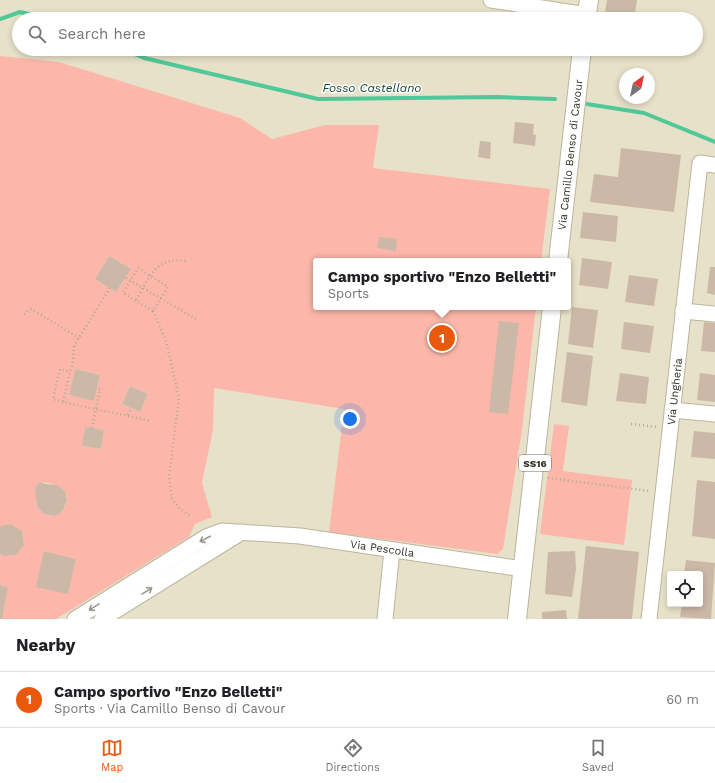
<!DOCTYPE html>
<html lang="en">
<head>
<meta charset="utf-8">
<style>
	:root { --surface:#fff; --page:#f6f6f6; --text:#202124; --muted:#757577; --line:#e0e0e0; --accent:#ea580c }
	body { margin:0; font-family:"Work Sans",sans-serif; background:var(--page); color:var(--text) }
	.controls { position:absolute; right:12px; bottom:12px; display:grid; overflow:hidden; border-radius:4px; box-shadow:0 2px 6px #0003 }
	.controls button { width:36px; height:36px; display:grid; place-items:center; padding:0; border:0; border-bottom:1px solid var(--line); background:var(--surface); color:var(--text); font:20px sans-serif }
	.compass { position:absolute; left:619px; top:68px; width:36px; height:36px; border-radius:50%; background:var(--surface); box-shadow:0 2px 6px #0003; rotate:33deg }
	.you { position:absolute; left:350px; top:419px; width:14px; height:14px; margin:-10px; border:3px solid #fff; border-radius:50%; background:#1a73e8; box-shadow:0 0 0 6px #1a73e833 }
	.badge { display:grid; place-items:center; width:26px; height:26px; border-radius:50%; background:var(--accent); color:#fff; font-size:13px; font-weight:700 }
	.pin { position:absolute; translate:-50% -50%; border:2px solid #fff; box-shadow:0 1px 4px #0006 }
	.popup { position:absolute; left:313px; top:258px; width:258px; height:52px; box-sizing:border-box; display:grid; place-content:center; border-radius:4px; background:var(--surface); filter:drop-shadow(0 1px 3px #0005); font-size:13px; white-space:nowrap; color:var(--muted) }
	.popup b { font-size:15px; color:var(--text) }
	.popup::after { content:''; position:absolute; left:50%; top:100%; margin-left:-8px; border:8px solid transparent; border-top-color:var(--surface) }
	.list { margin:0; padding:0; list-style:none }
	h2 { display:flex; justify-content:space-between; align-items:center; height:52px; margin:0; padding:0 16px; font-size:17px }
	h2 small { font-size:13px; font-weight:400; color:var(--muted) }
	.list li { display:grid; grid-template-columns:26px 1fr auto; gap:12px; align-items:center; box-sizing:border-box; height:56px; padding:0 16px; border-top:1px solid var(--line) }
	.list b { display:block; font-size:15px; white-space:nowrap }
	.list p { margin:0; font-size:13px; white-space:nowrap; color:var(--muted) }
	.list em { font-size:13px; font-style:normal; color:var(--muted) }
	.icon { flex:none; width:22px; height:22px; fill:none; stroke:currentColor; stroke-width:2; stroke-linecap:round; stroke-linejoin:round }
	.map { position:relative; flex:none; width:715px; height:619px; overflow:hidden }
	.search { position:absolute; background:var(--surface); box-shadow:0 2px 6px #0003; left:12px; right:12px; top:12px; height:44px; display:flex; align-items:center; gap:10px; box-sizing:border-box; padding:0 14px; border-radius:22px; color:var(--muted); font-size:15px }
	.sheet { height:108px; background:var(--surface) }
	nav { display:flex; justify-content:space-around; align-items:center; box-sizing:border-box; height:56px; border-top:1px solid var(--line); background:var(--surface); font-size:11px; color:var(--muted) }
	nav a { display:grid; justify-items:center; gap:2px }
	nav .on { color:var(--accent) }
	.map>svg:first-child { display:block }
	.green { fill:#fcb7aa; fill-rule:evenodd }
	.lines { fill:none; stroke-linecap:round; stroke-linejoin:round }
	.stream { stroke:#51c899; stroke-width:4 }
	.building { fill:#ccb8a6 }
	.minor-casing { stroke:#bab59d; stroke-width:17 }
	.major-casing { stroke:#bab59d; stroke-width:20 }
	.path { stroke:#aeaa96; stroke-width:2.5; stroke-dasharray:1 3; stroke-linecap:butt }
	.minor { stroke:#fff; stroke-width:15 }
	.major { stroke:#fff; stroke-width:18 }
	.oneway { stroke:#989692 }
	.labels { text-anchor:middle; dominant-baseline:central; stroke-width:3; stroke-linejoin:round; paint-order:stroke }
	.shield { fill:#fff; stroke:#6e6d66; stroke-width:1 }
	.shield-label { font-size:10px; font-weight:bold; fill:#302e25 }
	.street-label { font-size:11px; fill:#302e25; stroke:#fff }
	.water-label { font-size:12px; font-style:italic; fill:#154734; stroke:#fff }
</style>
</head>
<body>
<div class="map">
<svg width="715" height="619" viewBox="0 0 715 619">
	<rect width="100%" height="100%" fill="#e6e1c8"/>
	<g class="green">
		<path d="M0,56L59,62L240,118L272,139L325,125H379L373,168L550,189L541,261H316V307H536L522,430L503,549L497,554L329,532L344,409L214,388L213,429L202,483L212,517L195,524L189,537L56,619H2L8,587L0,585V554L4,556L16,555L24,544L22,531L11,524L0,526ZM109,256L131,269L116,292L95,279ZM75,369L100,375L94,401L69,395ZM130,386L148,394L140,412L122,404ZM85,427L104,430L101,449L82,446ZM40,482C91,485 58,535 37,507L35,487ZM44,551L76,559L68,594Z"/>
		<path d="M554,424L569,426L563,471L632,480L624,545L540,534Z"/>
	</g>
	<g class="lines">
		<g class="stream">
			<path d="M0,19L20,12L51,19"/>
			<path d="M123,49L144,58L318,99L497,97L555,99"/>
			<path d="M587,104L644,113L715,142"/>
		</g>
	</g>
	<g class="building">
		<path d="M607,0H637L634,19H604Z"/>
		<path d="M532,49H552V53Z"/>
		<path d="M606,49H642L641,55Z"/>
		<path d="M515,122L534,124L533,134L536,135L535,146L513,143Z"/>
		<path d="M480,141L491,142L490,159L478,157Z"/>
		<path d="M621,148L681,155L674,212L590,202L594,174L618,177Z"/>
		<path d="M583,212L618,216L616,242L580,238Z"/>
		<path d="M379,237L397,239L396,251L377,248Z"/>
		<path d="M109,256L131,269L116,292L95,279Z"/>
		<path d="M582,258L612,262L608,289L579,285Z"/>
		<path d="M710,267H715V295L707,293Z"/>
		<path d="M629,275L658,279L654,306L625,302Z"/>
		<path d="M572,307L598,310L593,348L568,344Z"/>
		<path d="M499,321L519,323L508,414L489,412Z"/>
		<path d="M624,322L654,326L650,353L621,349Z"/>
		<path d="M704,322L715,323V352L701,351Z"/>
		<path d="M567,352L593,356L587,406L561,402Z"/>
		<path d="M75,369L100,375L94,401L69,395Z"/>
		<path d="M620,373L649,377L646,404L616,401Z"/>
		<path d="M700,373L715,375V402L697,400Z"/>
		<path d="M130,386L148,394L140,412L122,404Z"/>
		<path d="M85,427L104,430L101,449L82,446Z"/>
		<path d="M694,431L715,433V459L691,457Z"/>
		<path d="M697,480L715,482V539L692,536Z"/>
		<path d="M40,482L46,484L57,485L65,491L67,501L63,510L59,514L54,516L44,514L37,507L35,487Z"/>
		<path d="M11,524L22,531L24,545L16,555L4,556L0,554V526Z"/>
		<path d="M586,546L639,552L632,619H578Z"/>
		<path d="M44,551L76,559L68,594L36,587Z"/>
		<path d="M575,551L576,569L572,597L545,594L548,552Z"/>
		<path d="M686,560L715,563L711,619L680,617L682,604H700V574H684Z"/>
		<path d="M0,585L8,587L2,619H0Z"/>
		<path d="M566,610L567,619H542V612Z"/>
	</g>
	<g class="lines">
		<defs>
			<g id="minor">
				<path d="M491,0L587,15"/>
				<path d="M683,311L715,314"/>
				<path d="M672,410L715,414"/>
				<path id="s1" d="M75,619L206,537L222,531L300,536L523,569"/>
				<path d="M102,619L242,532"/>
				<path d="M385,619L392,550"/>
				<path id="s2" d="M649,619L700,163L715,165"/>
			</g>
			<g id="major">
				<path d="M586,19L589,0"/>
				<path id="s3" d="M558,261L582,49"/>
				<path d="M517,619L552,307"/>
			</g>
		</defs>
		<use href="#minor" class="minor-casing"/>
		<use href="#major" class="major-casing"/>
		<g class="path">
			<path d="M138,268L168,287L153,311L123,293Z"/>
			<path d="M126,278L196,319"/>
			<path d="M110,288L75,344C72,352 75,360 71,368L63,402L151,421"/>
			<path d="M136,300C150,276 156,256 188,261"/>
			<path d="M153,311L166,341L179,398L169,477L172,499L179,508L191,517"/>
			<path d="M24,314L31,309L79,338"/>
			<path d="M63,402L53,399L60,369L70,372"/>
			<path d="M128,415L131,408"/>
			<path d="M631,424L658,427"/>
			<path d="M92,428L100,389H97"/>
			<path d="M548,478L650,491"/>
		</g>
		<use href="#minor" class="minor"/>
		<use href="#major" class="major"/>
	</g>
	<defs><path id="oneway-shaft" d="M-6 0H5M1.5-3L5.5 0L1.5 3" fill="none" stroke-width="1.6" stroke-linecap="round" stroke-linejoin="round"/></defs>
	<g class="oneway">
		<use href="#oneway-shaft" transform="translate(205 539) rotate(152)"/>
		<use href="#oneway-shaft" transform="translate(147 591) rotate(-32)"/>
		<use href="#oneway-shaft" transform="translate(94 607) rotate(148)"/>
	</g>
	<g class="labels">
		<rect class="shield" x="519" y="455" width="32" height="16" rx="3"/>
		<g class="shield-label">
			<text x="535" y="463">SS16</text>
		</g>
		<g class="street-label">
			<text stroke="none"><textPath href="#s3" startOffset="107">Via Camillo Benso di Cavour</textPath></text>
			<text stroke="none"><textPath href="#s2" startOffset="229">Via Ungheria</textPath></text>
			<text stroke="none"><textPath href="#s1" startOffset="333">Via Pescolla</textPath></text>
		</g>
		<g class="water-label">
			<text x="372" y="88">Fosso Castellano</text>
		</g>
	</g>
</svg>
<div class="controls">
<button><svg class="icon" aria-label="locate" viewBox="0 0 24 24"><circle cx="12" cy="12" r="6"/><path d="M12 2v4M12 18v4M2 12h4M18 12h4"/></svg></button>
</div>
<svg class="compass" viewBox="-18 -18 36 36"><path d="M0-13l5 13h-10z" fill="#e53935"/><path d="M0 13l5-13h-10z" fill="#757577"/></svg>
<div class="you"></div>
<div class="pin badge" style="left:442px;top:338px">1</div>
<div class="popup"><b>Campo sportivo &quot;Enzo Belletti&quot;</b>Sports</div>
<div class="search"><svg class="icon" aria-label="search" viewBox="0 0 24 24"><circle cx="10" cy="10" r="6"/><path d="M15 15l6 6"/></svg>Search here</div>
</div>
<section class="sheet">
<h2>Nearby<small></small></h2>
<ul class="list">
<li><span class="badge">1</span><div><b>Campo sportivo &quot;Enzo Belletti&quot;</b><p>Sports · Via Camillo Benso di Cavour</p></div><em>60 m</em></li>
</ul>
</section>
<nav>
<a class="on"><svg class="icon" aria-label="map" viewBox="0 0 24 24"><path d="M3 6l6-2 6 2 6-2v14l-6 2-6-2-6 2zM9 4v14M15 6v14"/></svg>Map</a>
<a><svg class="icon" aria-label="directions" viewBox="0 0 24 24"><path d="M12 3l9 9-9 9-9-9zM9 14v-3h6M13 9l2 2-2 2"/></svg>Directions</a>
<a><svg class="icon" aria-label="saved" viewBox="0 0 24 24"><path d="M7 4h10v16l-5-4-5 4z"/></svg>Saved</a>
</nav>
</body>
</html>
